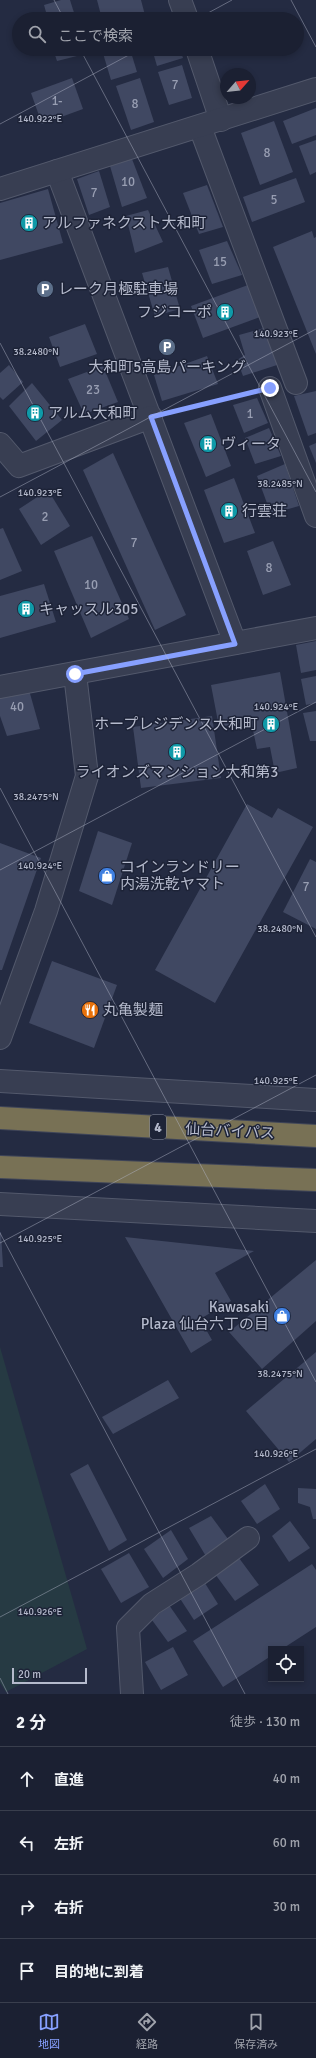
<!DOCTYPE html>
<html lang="ja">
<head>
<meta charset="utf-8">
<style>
	:root { --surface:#1b2032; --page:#282d3e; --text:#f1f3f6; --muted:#a0a3ac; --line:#393e4d; --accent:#87a0ff }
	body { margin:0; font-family:Signika,"Noto Sans JP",sans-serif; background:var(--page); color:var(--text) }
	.controls { position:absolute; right:12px; bottom:12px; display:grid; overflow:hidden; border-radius:0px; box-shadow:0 2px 6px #0003 }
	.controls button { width:36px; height:36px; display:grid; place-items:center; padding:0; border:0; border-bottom:1px solid var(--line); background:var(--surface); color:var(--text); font:20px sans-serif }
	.compass { position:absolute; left:220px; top:68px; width:36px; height:36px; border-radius:50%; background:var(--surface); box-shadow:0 2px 6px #0003; rotate:62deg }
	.scale { position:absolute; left:12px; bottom:10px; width:75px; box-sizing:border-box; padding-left:4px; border:2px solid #b5bacc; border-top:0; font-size:11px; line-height:14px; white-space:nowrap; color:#b5bacc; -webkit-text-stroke:3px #1d2337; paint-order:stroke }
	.stop { position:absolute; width:12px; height:12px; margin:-9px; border:3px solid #87a0ff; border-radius:50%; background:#fff }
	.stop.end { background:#87a0ff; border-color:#fff; box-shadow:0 1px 4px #0008 }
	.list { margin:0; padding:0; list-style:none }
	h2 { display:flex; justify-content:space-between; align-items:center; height:52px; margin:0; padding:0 16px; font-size:17px }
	h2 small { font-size:13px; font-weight:400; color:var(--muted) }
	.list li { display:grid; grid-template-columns:26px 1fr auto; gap:12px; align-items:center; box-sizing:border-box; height:64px; padding:0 16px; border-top:1px solid var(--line) }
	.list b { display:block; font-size:15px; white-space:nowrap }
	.list em { font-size:13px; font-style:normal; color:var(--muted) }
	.icon { flex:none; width:22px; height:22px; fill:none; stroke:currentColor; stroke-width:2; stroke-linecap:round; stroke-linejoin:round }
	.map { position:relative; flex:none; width:316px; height:1694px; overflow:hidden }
	.search { position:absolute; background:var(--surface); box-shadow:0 2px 6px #0003; left:12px; right:12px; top:12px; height:44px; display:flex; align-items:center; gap:10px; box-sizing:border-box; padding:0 14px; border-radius:22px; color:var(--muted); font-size:15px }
	.sheet { height:308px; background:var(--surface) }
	nav { display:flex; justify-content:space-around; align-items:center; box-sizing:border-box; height:56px; border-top:1px solid var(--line); background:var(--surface); font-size:11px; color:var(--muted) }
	nav a { display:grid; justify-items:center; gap:2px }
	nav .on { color:var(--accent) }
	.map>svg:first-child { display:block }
	.grass { fill:#263a43 }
	.building { fill:#404862 }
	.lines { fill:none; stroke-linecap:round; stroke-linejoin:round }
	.minor-casing { stroke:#53596c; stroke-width:24 }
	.highway-casing { stroke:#404659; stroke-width:24 }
	.path { stroke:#41565d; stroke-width:2.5; stroke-dasharray:3 3; stroke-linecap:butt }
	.minor { stroke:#383e52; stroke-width:22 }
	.highway { stroke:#787155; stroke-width:22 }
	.route { stroke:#87a0ff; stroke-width:5 }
	.ticks { fill:none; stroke:#b5bacc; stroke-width:1; stroke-opacity:0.45 }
	.labels { text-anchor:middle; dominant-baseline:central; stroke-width:3; stroke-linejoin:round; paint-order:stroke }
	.number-label { font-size:13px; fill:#989eb2 }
	.shield { fill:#1d2337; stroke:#878d9f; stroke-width:1 }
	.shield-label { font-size:14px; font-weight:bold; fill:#b5bacc }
	.poi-label { font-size:15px; fill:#b5bacc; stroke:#1d2337; text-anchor:start }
	.street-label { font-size:15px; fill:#b5bacc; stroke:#1d2337 }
	.ticks-label { font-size:10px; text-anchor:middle; fill:#b5bacc; stroke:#1d2337; stroke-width:3; stroke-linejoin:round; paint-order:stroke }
</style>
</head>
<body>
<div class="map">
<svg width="316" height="1694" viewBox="0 0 316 1694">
	<rect width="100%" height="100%" fill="#242b42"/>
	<path class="grass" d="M0,1347L87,1649L6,1692L0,1683Z"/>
	<g class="building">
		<path d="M61,0H70L76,19H48L44,5Z"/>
		<path d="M97,0H141L146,19H102Z"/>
		<path d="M53,49H84L85,54L57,61Z"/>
		<path d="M130,49L137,72L111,80L102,50Z"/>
		<path d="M152,49H180L183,58L157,66Z"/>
		<path d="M182,65L192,98L169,105L158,72Z"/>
		<path d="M72,78L83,109L42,124L31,93Z"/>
		<path d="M140,78L154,122L131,130L116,86Z"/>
		<path d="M316,108V135L292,144L283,121Z"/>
		<path d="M274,121L293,172L260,185L241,133Z"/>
		<path d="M316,140V172L310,175L299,146Z"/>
		<path d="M132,159L147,198L122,207L110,166Z"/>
		<path d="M99,171L110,207L89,215L77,179Z"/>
		<path d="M296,178L305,202L252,222L243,197Z"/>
		<path d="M207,185L223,227L199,234L183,193Z"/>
		<path d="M48,189L63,243L0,260V203Z"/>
		<path d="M148,210L163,242L135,253L126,216Z"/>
		<path d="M312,231L314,238L316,237V354L273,247Z"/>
		<path d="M227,241L242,275L212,284L199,250Z"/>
		<path d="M168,267L180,309L155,316L142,273Z"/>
		<path d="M248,285L260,317L203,338L191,306Z"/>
		<path d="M85,324L97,354L60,367L49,337Z"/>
		<path d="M264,328L277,365L243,376L237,360L245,355L239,335Z"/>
		<path d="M207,356L218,384L162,401L154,375Z"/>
		<path d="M9,365L23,382L3,400L0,397V373Z"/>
		<path d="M103,366L118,402L84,414L68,379Z"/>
		<path d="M32,383L62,420L36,441L9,406Z"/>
		<path d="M316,391V433L308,436L294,396Z"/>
		<path d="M257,398L268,423L244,433L233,405Z"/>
		<path d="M211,414L231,466L206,477L184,423Z"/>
		<path d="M269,428L281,456L255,464L245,438Z"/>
		<path d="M316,443V463L309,446Z"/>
		<path d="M113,453L186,615L155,630L83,470Z"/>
		<path d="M285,464L299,506L271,514L257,476Z"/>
		<path d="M234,478L255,533L224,543L204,490Z"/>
		<path d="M48,490L70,526L41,545L19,509Z"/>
		<path d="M3,528L22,571L0,580V529Z"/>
		<path d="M92,536L129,619L91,638L54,551Z"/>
		<path d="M273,541L291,585L263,595L247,551Z"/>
		<path d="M44,584L56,622L0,638V596Z"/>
		<path d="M316,641V670L301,673L296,645Z"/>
		<path d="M280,672L297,768L275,773L270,747L257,749L251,721L219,727L211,685Z"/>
		<path d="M316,676V703L306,705L301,679Z"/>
		<path d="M29,690L40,729L7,736L0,716V697Z"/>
		<path d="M316,711V741H310L303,713Z"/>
		<path d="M212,716L221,778L141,788L133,727Z"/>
		<path d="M247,804L272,818L278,808L313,827L215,1003L155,970Z"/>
		<path d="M98,831L132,843L112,905L79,891Z"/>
		<path d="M0,843L41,858L2,970H0Z"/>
		<path d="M310,859L316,862V929L283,912Z"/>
		<path d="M52,961L117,985L94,1048L29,1023Z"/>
		<path d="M0,1232H1L3,1267H0Z"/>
		<path d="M125,1237L254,1251L215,1273L231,1301L200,1319L212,1340L191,1353Z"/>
		<path d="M316,1260V1321L262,1369L229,1332Z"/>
		<path d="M316,1352V1439L289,1462L246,1411Z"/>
		<path d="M168,1380L179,1398L113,1434L102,1417Z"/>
		<path d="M88,1464L127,1540L109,1551L70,1474Z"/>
		<path d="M265,1484L280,1509L257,1524L241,1501Z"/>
		<path d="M298,1488L316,1489V1519H313L310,1507L298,1503Z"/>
		<path d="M211,1516L231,1543L207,1558L189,1528Z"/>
		<path d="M290,1521L310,1548L289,1562L272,1536Z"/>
		<path d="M171,1530L188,1559L163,1578L144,1549Z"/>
		<path d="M129,1553L149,1587L121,1603L101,1569Z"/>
		<path d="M239,1558L259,1585L235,1601L215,1574Z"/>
		<path d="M312,1564L316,1570V1627L282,1649H271V1656L223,1687L193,1641Z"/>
		<path d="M203,1580L218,1604L194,1620L179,1597Z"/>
		<path d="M169,1605L187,1631L168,1642L152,1620Z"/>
		<path d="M173,1647L188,1675L161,1690L145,1662Z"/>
	</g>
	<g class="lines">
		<defs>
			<g id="minor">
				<path d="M180,0L187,19"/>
				<path d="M197,49L221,120"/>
				<path d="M200,127L296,383"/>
				<path d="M57,171L235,643"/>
				<path d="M0,189L316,89"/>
				<path d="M270,388L316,516"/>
				<path d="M0,444L19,466L151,417"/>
				<path d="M0,687L316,628"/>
				<path d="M0,1038L46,911L87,776L75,674"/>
				<path d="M0,1081L316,1100"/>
				<path d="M0,1204L316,1221"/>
				<path d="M132,1694L128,1628L152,1604L199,1574L248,1538"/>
			</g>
			<g id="highway">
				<path d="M0,1118L316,1136"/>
				<path d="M0,1167L316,1180"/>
			</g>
		</defs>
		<use href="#minor" class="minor-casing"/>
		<use href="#highway" class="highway-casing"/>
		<path class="path" d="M174,412L247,394"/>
		<use href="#minor" class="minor"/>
		<use href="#highway" class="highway"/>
	</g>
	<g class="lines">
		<path class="route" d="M75,674L235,644L151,417L270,388"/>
	</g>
	<path class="ticks" d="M54,0L64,19M291,0L316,47M197,19L232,0M80,49L316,492M0,124L140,49M0,343L316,937M0,497L316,329M0,788L316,1382M0,870L316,702M0,1233L245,1694M0,1243L316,1075M0,1617L316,1449M0,1678L8,1694"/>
	<defs>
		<symbol id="building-disc" viewBox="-11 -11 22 22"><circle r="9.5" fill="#0f9aa8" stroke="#1d2337"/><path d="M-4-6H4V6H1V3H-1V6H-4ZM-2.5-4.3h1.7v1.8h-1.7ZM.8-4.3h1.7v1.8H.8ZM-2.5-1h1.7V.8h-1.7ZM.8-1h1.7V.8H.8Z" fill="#fff"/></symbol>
		<symbol id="parking-disc" viewBox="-11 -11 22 22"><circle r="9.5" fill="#5c6f8a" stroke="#1d2337"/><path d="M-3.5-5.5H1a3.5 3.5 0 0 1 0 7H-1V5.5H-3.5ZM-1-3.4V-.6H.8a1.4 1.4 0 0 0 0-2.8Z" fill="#fff"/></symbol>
		<symbol id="shop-disc" viewBox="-11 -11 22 22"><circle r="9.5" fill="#3f7fe0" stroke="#1d2337"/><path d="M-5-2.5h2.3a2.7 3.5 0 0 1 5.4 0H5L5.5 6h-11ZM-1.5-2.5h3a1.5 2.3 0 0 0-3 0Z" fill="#fff"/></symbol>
		<symbol id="restaurant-disc" viewBox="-11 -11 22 22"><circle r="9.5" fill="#e8710a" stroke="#1d2337"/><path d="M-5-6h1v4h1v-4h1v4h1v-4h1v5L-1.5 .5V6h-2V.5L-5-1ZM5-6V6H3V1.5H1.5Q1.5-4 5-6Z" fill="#fff"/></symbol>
	</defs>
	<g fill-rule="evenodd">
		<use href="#building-disc" x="19" y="213" width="20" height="20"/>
		<use href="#parking-disc" x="35" y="279" width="20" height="20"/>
		<use href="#building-disc" x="215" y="302" width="20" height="20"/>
		<use href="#parking-disc" x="157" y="337" width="20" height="20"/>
		<use href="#building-disc" x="25" y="403" width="20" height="20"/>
		<use href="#building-disc" x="198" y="434" width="20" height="20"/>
		<use href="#building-disc" x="219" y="501" width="20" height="20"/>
		<use href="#building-disc" x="16" y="599" width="20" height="20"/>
		<use href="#building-disc" x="261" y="714" width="20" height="20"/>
		<use href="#building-disc" x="167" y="742" width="20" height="20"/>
		<use href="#shop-disc" x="97" y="866" width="20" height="20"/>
		<use href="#restaurant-disc" x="80" y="1000" width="20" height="20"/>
		<use href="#shop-disc" x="272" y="1306" width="20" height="20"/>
	</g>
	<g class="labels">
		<g class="number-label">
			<text x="175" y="85">7</text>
			<text x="57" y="101">1-</text>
			<text x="135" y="104">8</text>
			<text x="267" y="153">8</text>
			<text x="128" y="182">10</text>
			<text x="94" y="193">7</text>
			<text x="274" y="200">5</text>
			<text x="220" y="262">15</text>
			<text x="93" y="390">23</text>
			<text x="250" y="414">1</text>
			<text x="45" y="517">2</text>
			<text x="134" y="543">7</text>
			<text x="269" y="568">8</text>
			<text x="91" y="585">10</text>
			<text x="17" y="707">40</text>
			<text x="306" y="887">7</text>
		</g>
		<rect class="shield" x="150" y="1115" width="16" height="24" rx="3"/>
		<g class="shield-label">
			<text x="158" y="1127">4</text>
		</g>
		<g class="poi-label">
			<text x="42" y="223">アルファネクスト大和町</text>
			<text x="58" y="289">レーク月極駐車場</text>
			<text x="212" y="312" text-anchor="end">フジコーポ</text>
			<text x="167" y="367" text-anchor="middle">大和町5高島パーキング</text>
			<text x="48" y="413">アルム大和町</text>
			<text x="221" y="444">ヴィータ</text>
			<text x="242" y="511">行雲荘</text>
			<text x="39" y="609">キャッスル305</text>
			<text x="258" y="724" text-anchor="end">ホープレジデンス大和町</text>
			<text x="177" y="772" text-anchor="middle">ライオンズマンション大和第3</text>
			<text x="120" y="867">コインランドリー<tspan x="120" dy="17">内湯洗乾ヤマト</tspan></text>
			<text x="103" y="1010">丸亀製麺</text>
			<text x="269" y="1307" text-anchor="end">Kawasaki<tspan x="269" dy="17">Plaza 仙台六丁の目</tspan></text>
		</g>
		<g class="street-label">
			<text transform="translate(230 1131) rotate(3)">仙台バイパス</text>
		</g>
	</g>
	<g class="ticks-label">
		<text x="40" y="122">140.922°E</text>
		<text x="276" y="337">140.923°E</text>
		<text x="36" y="355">38.2480°N</text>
		<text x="280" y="487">38.2485°N</text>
		<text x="40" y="496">140.923°E</text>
		<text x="276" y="710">140.924°E</text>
		<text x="36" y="800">38.2475°N</text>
		<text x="40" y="869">140.924°E</text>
		<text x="280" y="932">38.2480°N</text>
		<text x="276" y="1084">140.925°E</text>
		<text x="40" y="1242">140.925°E</text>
		<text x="280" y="1377">38.2475°N</text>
		<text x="276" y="1457">140.926°E</text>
		<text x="40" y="1615">140.926°E</text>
	</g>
</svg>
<div class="controls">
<button><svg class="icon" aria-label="locate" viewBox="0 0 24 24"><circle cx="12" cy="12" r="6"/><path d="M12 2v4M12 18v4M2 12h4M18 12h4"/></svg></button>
</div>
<svg class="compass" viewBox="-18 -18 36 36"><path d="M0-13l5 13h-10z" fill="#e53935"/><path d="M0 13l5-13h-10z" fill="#a0a3ac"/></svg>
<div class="scale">20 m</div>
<div class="stop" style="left:75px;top:674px"></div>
<div class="stop end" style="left:270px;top:388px"></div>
<div class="search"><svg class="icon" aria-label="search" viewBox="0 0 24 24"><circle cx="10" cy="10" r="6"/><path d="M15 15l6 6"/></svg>ここで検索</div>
</div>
<section class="sheet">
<h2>2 分<small>徒歩 · 130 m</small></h2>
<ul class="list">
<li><svg class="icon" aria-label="ahead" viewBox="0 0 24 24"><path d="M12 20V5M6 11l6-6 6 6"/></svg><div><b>直進</b></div><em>40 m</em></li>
<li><svg class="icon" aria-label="left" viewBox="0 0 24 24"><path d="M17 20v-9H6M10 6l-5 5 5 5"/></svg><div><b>左折</b></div><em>60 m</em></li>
<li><svg class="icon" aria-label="right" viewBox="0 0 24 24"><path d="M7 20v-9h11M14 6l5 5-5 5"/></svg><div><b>右折</b></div><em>30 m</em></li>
<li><svg class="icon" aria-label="arrive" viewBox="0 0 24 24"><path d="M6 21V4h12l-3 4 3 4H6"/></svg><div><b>目的地に到着</b></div></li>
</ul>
</section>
<nav>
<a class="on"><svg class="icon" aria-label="map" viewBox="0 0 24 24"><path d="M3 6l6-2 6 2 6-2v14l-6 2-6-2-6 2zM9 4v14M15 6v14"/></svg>地図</a>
<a><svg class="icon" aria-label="directions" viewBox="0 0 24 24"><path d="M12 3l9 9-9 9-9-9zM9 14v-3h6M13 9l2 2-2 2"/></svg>経路</a>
<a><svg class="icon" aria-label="saved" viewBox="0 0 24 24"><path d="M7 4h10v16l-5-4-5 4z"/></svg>保存済み</a>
</nav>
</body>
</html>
